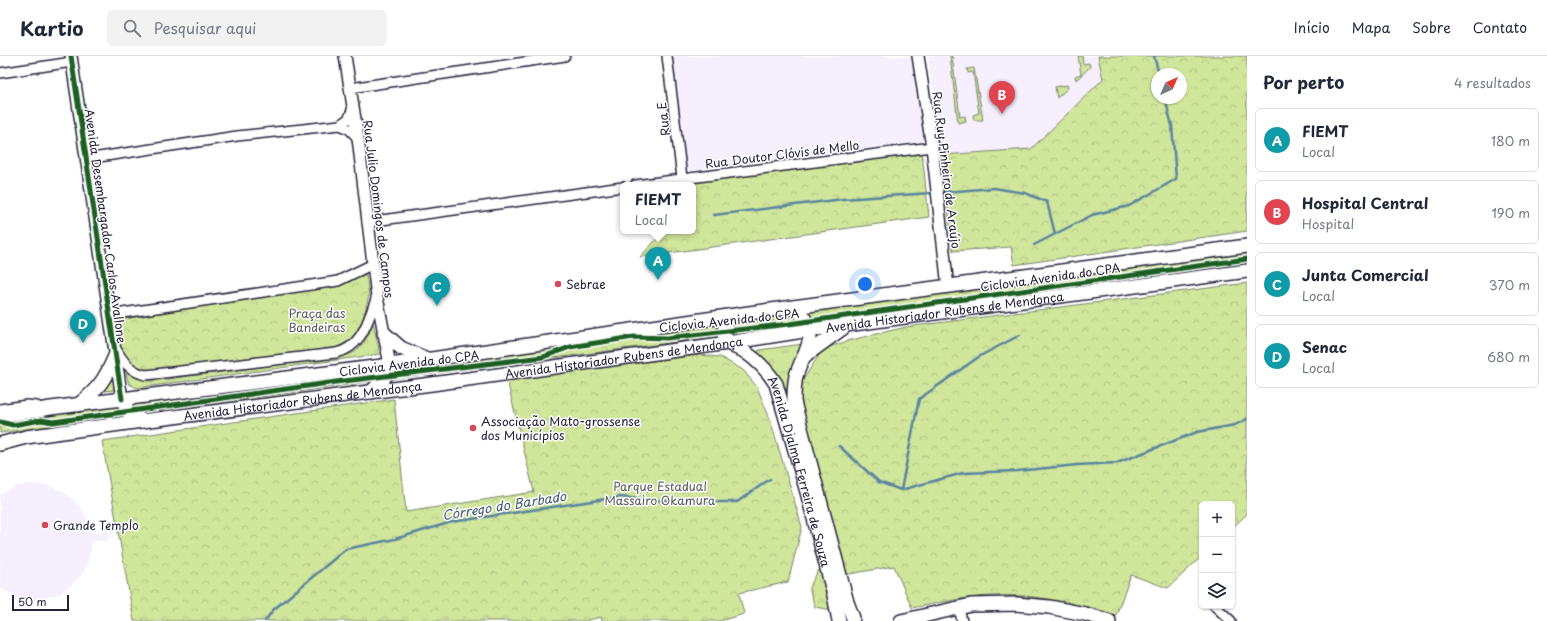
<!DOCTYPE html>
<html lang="pt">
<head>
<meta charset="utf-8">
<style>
	:root { --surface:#fff; --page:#f2f2f3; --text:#1f2937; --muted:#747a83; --line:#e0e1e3; --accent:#0b8043 }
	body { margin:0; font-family:"Playpen Sans",sans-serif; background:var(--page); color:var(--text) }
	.controls { position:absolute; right:12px; bottom:12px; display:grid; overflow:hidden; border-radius:6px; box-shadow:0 1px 3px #0004 }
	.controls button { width:36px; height:36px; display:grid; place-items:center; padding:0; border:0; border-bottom:1px solid var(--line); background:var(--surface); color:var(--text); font:20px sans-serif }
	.compass { position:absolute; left:1151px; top:12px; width:36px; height:36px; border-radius:50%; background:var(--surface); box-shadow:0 1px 3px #0004; rotate:45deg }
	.scale { position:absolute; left:12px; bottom:10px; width:57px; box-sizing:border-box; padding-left:4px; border:2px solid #22223b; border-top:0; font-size:11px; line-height:14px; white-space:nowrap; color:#22223b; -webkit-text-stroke:3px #fff; paint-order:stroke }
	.you { position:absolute; left:865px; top:228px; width:14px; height:14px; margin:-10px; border:3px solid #fff; border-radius:50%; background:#1a73e8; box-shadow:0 0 0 6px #1a73e833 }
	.badge { display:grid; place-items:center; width:26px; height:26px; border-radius:50%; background:var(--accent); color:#fff; font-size:13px; font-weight:700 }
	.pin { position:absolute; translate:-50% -33px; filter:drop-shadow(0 1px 2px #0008) }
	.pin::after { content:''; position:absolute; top:21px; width:14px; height:12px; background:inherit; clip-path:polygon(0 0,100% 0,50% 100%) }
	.popup { position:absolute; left:620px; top:126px; width:76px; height:52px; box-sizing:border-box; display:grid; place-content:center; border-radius:6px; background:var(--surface); filter:drop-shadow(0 1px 3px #0005); font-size:13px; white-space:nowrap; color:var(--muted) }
	.popup b { font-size:15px; color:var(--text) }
	.popup::after { content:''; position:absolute; left:50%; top:100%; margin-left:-8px; border:8px solid transparent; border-top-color:var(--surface) }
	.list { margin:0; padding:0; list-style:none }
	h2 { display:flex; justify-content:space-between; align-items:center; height:52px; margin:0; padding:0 16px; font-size:17px }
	h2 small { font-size:13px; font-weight:400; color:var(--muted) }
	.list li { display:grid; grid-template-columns:26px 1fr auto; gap:12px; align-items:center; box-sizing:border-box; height:64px; margin:0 8px 8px; padding:0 8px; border:1px solid var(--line); border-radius:6px }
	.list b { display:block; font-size:15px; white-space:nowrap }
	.list p { margin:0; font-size:13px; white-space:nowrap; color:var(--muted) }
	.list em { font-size:13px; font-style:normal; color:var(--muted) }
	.icon { flex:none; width:22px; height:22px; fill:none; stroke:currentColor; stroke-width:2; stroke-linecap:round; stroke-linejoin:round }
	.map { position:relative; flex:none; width:1247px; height:565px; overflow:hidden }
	header { display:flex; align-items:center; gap:24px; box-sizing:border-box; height:56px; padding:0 20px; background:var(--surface); border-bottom:1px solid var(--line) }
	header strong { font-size:19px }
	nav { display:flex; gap:22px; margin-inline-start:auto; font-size:14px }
	.search { width:280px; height:36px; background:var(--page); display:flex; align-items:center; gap:10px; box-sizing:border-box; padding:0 14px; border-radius:6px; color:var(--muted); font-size:15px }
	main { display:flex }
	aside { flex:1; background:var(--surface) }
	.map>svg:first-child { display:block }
	.built { fill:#f5effe }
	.grass { fill:url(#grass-tufts); stroke:#79846b }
	.forest { fill:url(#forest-crowns); stroke:#79846b; fill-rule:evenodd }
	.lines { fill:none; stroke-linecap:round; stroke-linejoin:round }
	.stream { stroke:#5a849f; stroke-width:2.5 }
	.minor-casing { stroke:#22223b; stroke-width:12 }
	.tertiary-casing { stroke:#22223b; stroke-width:14 }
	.secondary-casing { stroke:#22223b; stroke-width:16 }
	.minor { stroke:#fff; stroke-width:9 }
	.tertiary { stroke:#fff; stroke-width:11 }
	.secondary { stroke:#fff; stroke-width:13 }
	.cycleway-casing { stroke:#fff; stroke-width:8 }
	.cycleway { stroke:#1b5e20; stroke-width:5 }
	.poi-dot { fill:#d1495b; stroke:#fff; stroke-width:1.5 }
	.labels { text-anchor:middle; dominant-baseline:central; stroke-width:3; stroke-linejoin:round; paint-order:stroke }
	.street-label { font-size:12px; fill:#22223b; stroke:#fff }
	.poi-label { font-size:12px; fill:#22223b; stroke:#fff; text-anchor:start }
	.park-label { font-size:12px; fill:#565d58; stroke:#fff }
	.water-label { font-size:13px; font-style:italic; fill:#435b75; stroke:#fff }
</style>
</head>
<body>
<header>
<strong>Kartio</strong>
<div class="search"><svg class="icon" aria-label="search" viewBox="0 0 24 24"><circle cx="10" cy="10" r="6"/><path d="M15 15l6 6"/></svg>Pesquisar aqui</div>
<nav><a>Início</a><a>Mapa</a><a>Sobre</a><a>Contato</a></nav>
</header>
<main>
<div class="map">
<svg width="1247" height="565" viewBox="0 0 1247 565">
	<defs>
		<pattern id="grass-tufts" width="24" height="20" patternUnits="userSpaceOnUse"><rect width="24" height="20" fill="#d0e69b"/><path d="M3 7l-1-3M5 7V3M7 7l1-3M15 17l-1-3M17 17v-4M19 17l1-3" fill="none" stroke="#b2c586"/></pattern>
		<pattern id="forest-crowns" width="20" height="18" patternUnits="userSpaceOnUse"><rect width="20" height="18" fill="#d0e69b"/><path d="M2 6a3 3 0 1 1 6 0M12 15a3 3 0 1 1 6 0" fill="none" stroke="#b2c586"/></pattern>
	</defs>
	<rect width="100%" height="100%" fill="#fff"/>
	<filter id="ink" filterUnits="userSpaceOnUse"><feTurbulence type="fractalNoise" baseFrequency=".025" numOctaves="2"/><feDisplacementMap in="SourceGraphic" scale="8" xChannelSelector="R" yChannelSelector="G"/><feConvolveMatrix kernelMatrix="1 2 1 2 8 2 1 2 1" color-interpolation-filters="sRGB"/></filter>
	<g filter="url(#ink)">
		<g class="built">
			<path d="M671,0H913L924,85L687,115Z"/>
			<path d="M928,0H1098L1103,23L1031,93L941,99Z"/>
			<path d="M28,428L47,429L62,435L74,444L82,454L87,463L91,477L108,476V485H92L88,506L83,517L75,526L61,537L42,543H30L19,542L0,532V439L15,431Z"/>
		</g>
		<g class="grass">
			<path d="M950,0H952L960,61L965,60L966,65L958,67Z"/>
			<path d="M1078,0H1082L1083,8L1089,7L1090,11L1076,24L1075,20L1081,18Z"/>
			<path d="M974,12L983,64H974L973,59L979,57L973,16L968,17L967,13Z"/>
			<path d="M1067,29L1068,32L1057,42L1055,31Z"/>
			<path d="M373,266L380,298L137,332L129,328L125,313L136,322L152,325L345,300C361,296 369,280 373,266Z"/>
			<path d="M803,288L792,354L757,297L759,294Z"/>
			<path d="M113,317L116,334L103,335L109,327Z"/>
			<path d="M820,514L823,515L833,554L815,551L809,532L818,515Z"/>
		</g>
		<g class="forest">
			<path d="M1098,0H1247V175L1014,209L1011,191L953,195L941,99L1031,93L1103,23ZM1157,18H1181V42H1157Z"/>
			<path d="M922,96L929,161L640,201L664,175H693V129H688L704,125Z"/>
			<path d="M1247,197V208L811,268L807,255Z"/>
			<path d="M361,218L366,219L369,239L362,268L356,279L343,293L146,317C120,305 119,289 117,264L338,228Z"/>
			<path d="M1247,227V458L1232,472V448H1202V500L1168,532L1131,519L1116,559C1076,547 1033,537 991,540C964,541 938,547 912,552L894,510L844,519L804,364L799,330L823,293L851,284L906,271Z"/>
			<path d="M796,257L804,269L726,279L729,266Z"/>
			<path d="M720,267L723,280L386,324L392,312Z"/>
			<path d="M699,299L720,301L743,314L757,331L770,363L802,471L788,526L739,537L744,558L720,565H602L601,561L585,565H134L102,385L394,343L406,456L534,436L507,324Z"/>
			<path d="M385,314L376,325L139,358L135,357L129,348Z"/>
			<path d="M121,349L126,360L0,377V367Z"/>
		</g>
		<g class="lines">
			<g class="stream">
				<path d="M1154,0L1159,18"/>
				<path d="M945,136L994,132L1025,137L1047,146L1055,178"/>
				<path d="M714,159L843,143L931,137"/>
				<path d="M1034,189L1092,159L1129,150L1176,123L1172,70L1165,42"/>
				<path d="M839,390L879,426L901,434L919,343L980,300L1020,279"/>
				<path d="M901,434L963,417L1017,415L1077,409L1117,407L1197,376L1235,369L1247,363"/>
				<path d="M265,565L273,554L346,493L395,483L452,466L619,441L678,446H737L770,423"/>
			</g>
			<defs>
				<g id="minor">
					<path d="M667,0L682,122"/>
					<path d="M0,17L72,6"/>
					<path d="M350,32L565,0"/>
					<path d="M340,69L349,73L358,82"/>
					<path d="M86,103L237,80L340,69L349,62L353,52"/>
					<path d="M635,129L932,91"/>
					<path d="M367,166L623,131"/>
					<path d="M109,259L338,225L373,208"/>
					<path d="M116,293C123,306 131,316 146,319L336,297C363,291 368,263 377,241"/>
					<path d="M0,353L27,349L37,350"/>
					<path d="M1215,550L1231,565"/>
					<path d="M959,552L962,565"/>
				</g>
				<g id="tertiary">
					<path d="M71,0L122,343"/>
					<path d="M345,0L358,82L377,241L390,309"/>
					<path d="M918,0L932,91L948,231"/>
				</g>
				<g id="secondary">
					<path d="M795,251C823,280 805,291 796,320C794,329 794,337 794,346L847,546L853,562"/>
					<path id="s1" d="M729,260C725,268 721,279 728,286C731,291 739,292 744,295C757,304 768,315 776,328L807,436L834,539L839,565"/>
					<path d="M384,277L401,292L427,303"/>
					<path d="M806,299L843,272"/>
					<path d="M371,336L383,324L390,309"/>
					<path d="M122,343L129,357L142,365"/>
					<path d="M78,349C98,333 105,324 115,300"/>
					<path d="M0,360L51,352L390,309L749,257L1247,190"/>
					<path id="s2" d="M0,388L26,381L142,365L432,328L728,287L809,274L1247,215"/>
					<path d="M901,565L971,549L1016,548L1049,551L1085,558L1109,565"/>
				</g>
			</defs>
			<use href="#minor" class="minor-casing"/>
			<use href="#tertiary" class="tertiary-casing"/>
			<use href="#secondary" class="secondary-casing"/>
			<use href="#minor" class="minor"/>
			<use href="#tertiary" class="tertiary"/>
			<use href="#secondary" class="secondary"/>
			<defs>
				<g id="cycleway">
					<path d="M71,0L122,343"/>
					<path d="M0,366L13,369L41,364L53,366L336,326L543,301L570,291L634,281L667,282L789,268L1247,203"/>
				</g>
			</defs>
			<use href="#cycleway" class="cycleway-casing"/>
			<use href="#cycleway" class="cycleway"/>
		</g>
	</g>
	<g class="poi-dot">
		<circle cx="558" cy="228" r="4"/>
		<circle cx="473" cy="372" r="4"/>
		<circle cx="45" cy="469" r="4"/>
	</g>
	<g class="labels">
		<g class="street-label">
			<text transform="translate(663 63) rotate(-97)">Rua E</text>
			<text transform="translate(782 98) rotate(-7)">Rua Doutor Clóvis de Mello</text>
			<text transform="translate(947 114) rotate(83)">Rua Ruy Pinheiro de Araújo</text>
			<text transform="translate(379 153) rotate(83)">Rua Julio Domingos de Campos</text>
			<text transform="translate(106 170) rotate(82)">Avenida Desembargador Carlos Avallone</text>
			<text transform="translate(1050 221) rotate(-8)">Ciclovia Avenida do CPA</text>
			<text stroke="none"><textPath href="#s2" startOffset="954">Avenida Historiador Rubens de Mendonça</textPath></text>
			<text transform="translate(729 264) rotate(-6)">Ciclovia Avenida do CPA</text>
			<text stroke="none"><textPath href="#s2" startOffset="630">Avenida Historiador Rubens de Mendonça</textPath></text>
			<text transform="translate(409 307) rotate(-7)">Ciclovia Avenida do CPA</text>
			<text stroke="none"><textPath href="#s2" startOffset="306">Avenida Historiador Rubens de Mendonça</textPath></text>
			<text stroke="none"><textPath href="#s1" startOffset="183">Avenida Djalma Ferreira de Souza</textPath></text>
		</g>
		<g class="poi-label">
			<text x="566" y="228">Sebrae</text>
			<text x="481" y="365">Associação Mato-grossense<tspan x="481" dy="14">dos Municípios</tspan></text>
			<text x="53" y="469">Grande Templo</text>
		</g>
		<g class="park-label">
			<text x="317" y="257">Praça das<tspan x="317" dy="14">Bandeiras</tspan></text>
			<text x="660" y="430">Parque Estadual<tspan x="660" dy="14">Massairo Okamura</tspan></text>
		</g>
		<g class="water-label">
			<text transform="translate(504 449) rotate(-9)">Córrego do Barbado</text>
		</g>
	</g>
</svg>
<div class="controls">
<button>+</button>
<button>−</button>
<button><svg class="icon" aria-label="layers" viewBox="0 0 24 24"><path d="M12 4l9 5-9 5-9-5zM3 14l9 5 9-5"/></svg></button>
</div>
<svg class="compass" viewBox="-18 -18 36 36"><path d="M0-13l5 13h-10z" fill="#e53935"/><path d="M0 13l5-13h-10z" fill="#747a83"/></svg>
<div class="scale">50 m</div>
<div class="you"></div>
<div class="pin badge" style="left:658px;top:224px;background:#0f9aa8">A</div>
<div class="popup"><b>FIEMT</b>Local</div>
<div class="pin badge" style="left:1002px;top:58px;background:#e0444e">B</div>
<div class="pin badge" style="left:437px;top:250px;background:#0f9aa8">C</div>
<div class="pin badge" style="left:83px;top:287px;background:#0f9aa8">D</div>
</div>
<aside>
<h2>Por perto<small>4 resultados</small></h2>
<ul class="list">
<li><span class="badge" style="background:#0f9aa8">A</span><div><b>FIEMT</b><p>Local</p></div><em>180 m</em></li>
<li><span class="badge" style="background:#e0444e">B</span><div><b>Hospital Central</b><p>Hospital</p></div><em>190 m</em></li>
<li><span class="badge" style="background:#0f9aa8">C</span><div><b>Junta Comercial</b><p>Local</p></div><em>370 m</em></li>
<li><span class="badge" style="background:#0f9aa8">D</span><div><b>Senac</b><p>Local</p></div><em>680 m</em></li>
</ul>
</aside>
</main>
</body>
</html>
